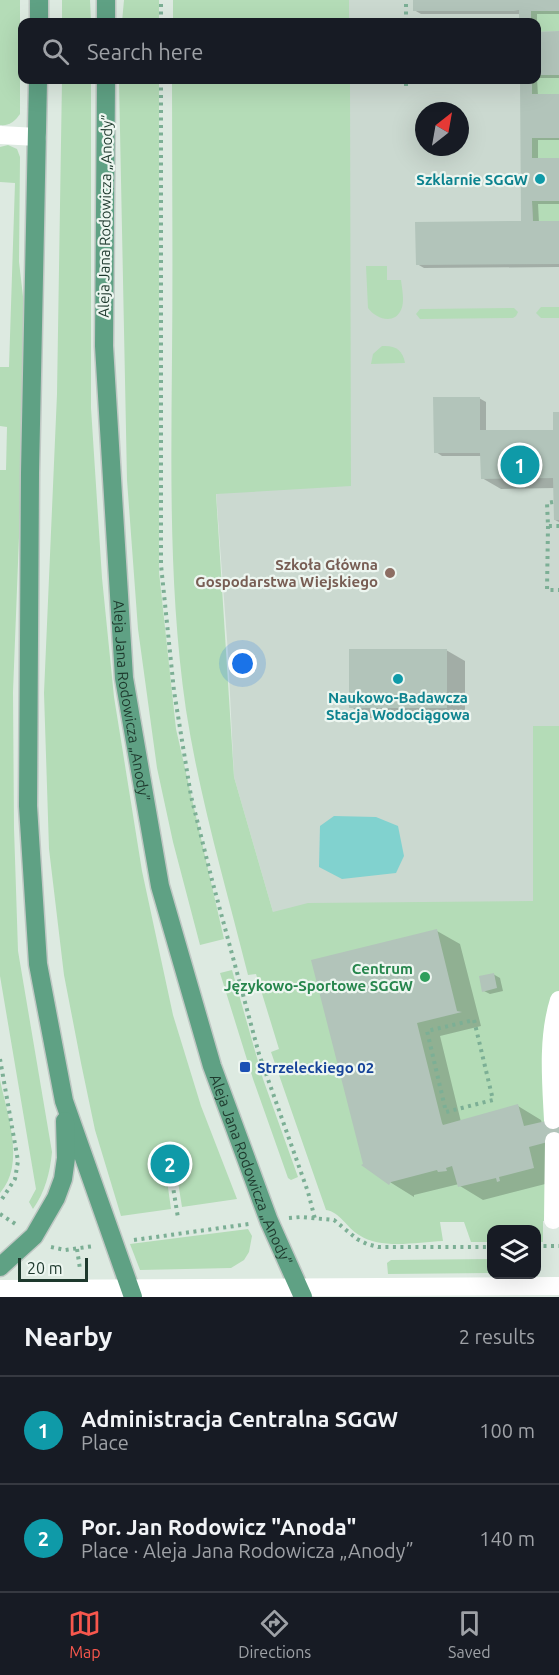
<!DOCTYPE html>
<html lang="en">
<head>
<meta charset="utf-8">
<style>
	:root { --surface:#171b24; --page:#242831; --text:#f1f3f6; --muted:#9ea1a6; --line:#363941; --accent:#f7574d }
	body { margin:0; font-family:Ubuntu,sans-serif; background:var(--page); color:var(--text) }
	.controls { position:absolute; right:18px; bottom:18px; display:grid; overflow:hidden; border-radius:12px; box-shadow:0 6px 24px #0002 }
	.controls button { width:54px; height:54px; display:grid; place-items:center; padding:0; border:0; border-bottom:2px solid var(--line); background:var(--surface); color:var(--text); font:30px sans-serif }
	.compass { position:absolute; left:415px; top:102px; width:54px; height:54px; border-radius:50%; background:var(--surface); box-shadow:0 6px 24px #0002; rotate:31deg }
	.scale { position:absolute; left:18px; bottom:15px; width:70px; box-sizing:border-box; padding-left:6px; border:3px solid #1e392d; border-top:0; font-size:16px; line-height:21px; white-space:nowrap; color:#1e392d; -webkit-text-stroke:4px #edf6f0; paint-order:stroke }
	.you { position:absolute; left:243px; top:664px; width:21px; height:21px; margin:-15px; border:4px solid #fff; border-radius:50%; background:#1a73e8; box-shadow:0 0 0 9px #1a73e833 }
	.badge { display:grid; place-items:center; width:39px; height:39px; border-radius:50%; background:var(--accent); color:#fff; font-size:20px; font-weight:700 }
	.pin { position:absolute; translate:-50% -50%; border:3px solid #fff; box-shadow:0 2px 6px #0006 }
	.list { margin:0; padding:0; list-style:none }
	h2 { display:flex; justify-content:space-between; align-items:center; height:78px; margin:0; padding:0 24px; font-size:26px }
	h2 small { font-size:20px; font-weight:400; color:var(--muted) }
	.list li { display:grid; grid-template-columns:39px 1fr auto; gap:18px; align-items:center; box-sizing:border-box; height:108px; padding:0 24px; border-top:2px solid var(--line) }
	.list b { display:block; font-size:22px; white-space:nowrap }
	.list p { margin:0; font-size:20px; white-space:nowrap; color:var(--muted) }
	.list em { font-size:20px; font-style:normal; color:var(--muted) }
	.icon { flex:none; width:33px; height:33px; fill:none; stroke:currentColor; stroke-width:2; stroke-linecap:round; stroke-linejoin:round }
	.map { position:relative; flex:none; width:559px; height:1297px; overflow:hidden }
	.search { position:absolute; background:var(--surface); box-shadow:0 6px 24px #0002; left:18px; right:18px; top:18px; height:66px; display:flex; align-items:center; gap:15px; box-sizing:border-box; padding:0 21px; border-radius:12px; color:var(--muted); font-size:22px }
	.sheet { height:294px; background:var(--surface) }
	nav { display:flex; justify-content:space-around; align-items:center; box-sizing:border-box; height:84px; border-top:2px solid var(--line); background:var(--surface); font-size:16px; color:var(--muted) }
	nav a { display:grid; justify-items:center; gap:3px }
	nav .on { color:var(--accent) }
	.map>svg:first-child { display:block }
	.built { fill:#cbd9d0; fill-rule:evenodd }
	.green { fill:#b4dcb7 }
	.water { fill:#81d2cf }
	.shadow { fill:#0003 }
	.building { fill:#b2c4ba }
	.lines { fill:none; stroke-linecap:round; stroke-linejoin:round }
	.major-casing { stroke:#c0c8c4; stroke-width:21 }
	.path { stroke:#7caf95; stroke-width:4; stroke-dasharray:3 4.5; stroke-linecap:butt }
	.minor { stroke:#fff; stroke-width:18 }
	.major { stroke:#5fa184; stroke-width:18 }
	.culture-dot { fill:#0f9aa8; stroke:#edf6f0; stroke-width:2 }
	.education-dot { fill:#8d6e63; stroke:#edf6f0; stroke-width:2 }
	.leisure-dot { fill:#2e9e5b; stroke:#edf6f0; stroke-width:2 }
	.transit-dot { fill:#1a4fb4; stroke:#edf6f0; stroke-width:2 }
	.labels { text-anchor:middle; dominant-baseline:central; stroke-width:4.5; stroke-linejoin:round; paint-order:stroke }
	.culture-label { font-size:15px; font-weight:bold; fill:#0d838f; stroke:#edf6f0; text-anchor:end }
	.street-label { font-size:15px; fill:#1e392d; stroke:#edf6f0 }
	.education-label { font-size:15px; font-weight:bold; fill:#785e54; stroke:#edf6f0; text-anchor:end }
	.leisure-label { font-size:15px; font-weight:bold; fill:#27864d; stroke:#edf6f0; text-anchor:end }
	.transit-label { font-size:15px; font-weight:bold; fill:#164399; stroke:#edf6f0; text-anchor:start }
</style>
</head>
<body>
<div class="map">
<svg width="559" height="1297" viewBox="0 0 559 1297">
	<rect width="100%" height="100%" fill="#ddeae1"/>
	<path class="built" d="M200,0H559V1220L384,1223L273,912L234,777L228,653L199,264V80H536V22H200ZM424,111H460V147H424Z"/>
	<g class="green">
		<path d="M0,0H20V114C15,121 10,126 0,125Z"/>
		<path d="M62,0H90L91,22H62Z"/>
		<path d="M124,0H159V22H122Z"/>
		<rect x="173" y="0" width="176" height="22"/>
		<path d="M531,11H559V31L537,32L536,22H531Z"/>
		<path d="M537,75H559V94H532V80H536Z"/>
		<path d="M62,80H91V408L102,578L114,697L142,871L173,1015L201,1106L237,1199L182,1207L174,1157L164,1159L171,1209L121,1216L95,1130L81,1063L64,975L49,849L44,693L57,394Z"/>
		<path d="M119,80H159V572L176,729L224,939L200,945L173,842L157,768L138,629L127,480Z"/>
		<path d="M172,80H350L351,486L216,494L234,777L273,912L308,903L533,901V726H559V1220L543,1221V1242H537L536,1230H492L491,1242H471L464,1222H440L443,1241C417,1242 382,1250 359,1235C347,1228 340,1212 326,1210L271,1052L279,1049L256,974L248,975C226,887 200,800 186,710C169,593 171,475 172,357C173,264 172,172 172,80Z"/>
		<rect x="532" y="138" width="27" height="20"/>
		<path d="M8,145L17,149L20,157L19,262L27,331L13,692L14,828L18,951L52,1152C50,1173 45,1192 33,1209L29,1202L36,1189L0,976V470H6L7,427L0,426V367H9L15,183L0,182V147Z"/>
		<path d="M532,201H559V221H533Z"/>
		<path d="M366,266H387V280H401C402,289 405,302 401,310C394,325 376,319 368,308Z"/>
		<path d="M541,307H559V318H541L536,313Z"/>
		<path d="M514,308L518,312L516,316L513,318L420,319L416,314L420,309Z"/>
		<path d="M382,346C395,345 403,350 405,363L371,364L373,354Z"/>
		<path d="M232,970L263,1079L298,1177L291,1180L288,1178L253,1079L220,973Z"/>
		<path d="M0,1080C7,1114 26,1164 0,1193Z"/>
		<path d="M248,1229L252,1236L249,1252L244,1260L231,1268L140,1270L130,1244Z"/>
		<path d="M491,1259V1273L388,1274L387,1263L391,1260Z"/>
	</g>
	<path class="water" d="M334,816L376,817L398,826L404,856L396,873L342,879L319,867L320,826Z"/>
	<g class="shadow">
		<path d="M414,0H559V14H537V33H559V78H537L538,96H559V140H538V159H559V204H538L539,223H559V267L424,268L417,264L523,222L521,80H536V22H520V14H421L414,10Z"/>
		<path d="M479,398L486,402V432L554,431L559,414V522L555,520V488L501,489L482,478V456H442L436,452Z"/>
		<path d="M446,650L465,661V718H370L351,707Z"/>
		<path d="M437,931L460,944L481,1026L440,1036L461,1122L518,1106L541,1120L557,1181L483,1200L460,1186L459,1184L414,1195V1197L364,1166Z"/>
		<path d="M493,974L500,978L503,991L490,994L484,991Z"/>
	</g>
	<g class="building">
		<path d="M413,0H559V11H531V22H519V10L514,11H413Z"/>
		<path d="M559,31V75H536V32Z"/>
		<path d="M520,80H532V94H559V138H532V158H559V201H532L533,221H559V264L416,265L415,222L521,221Z"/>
		<path d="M433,397H480V430H553V412H559V520H554L553,478L481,479L480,453H434Z"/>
		<rect x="349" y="649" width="98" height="59"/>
		<path d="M437,929L457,1011L462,1012L417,1023L442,1123L443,1125L518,1104L524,1126L559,1118V1139L529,1147L534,1168L499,1177L500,1181L497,1182L496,1178L458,1187L452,1166L446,1168L447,1171L438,1172L437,1170L391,1182L389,1185L361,1165L363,1164L311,960Z"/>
		<path d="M494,973L497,988L482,992L479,976Z"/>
	</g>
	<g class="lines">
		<defs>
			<g id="major">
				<path d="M106,0V22"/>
				<path d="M39,22V0"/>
				<path d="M38,80L30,473L28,806L38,964L64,1101L133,1297"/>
				<path id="s1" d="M106,80L104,346L124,678L160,886L212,1066L269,1221L303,1297"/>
				<path d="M0,1267L34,1236L56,1198L63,1179L66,1158L65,1121"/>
			</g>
		</defs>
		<use href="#major" class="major-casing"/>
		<g class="path">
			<path d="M161,22V0"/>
			<path d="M406,22V0"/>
			<path d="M161,80V565L174,691L191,796L212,880L259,1054L308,1192L315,1219"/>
			<path d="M406,86V80"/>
			<path d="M553,502L547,503L548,526H559"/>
			<path d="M548,526L547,590H559"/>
			<path d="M474,1020L493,1100L446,1112L427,1031Z"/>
			<path d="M0,1059L18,1161L15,1179L0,1202"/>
			<path d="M170,1168L178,1218"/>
			<path d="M0,1214L17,1225"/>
			<path d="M289,1218L301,1217L334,1220L357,1239L367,1244L378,1247H492"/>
			<path d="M134,1240L249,1224"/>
			<path d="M536,1246H559"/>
			<path d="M51,1247L65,1250L94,1246"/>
			<path d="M77,1249L80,1269"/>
		</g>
		<g class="minor">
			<path d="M0,135L37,137"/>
			<path d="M553,1120C551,1081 547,1038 559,1000"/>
			<path d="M553,1220L554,1141"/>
			<path d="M0,1289L559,1286"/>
		</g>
		<use href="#major" class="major"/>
	</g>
	<g class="culture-dot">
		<circle cx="540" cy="179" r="6"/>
		<circle cx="398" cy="679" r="6"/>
	</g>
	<circle class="education-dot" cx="390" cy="573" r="6"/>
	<circle class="leisure-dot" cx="425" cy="977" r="6"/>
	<rect class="transit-dot" x="239" y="1061" width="12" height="12" rx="3"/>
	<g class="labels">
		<g class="culture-label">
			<text x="528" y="179">Szklarnie SGGW</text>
			<text x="398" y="697" text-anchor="middle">Naukowo-Badawcza<tspan x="398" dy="17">Stacja Wodociągowa</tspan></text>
		</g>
		<g class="street-label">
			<text transform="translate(105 216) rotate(-89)">Aleja Jana Rodowicza „Anody”</text>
			<text stroke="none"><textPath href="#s1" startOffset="622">Aleja Jana Rodowicza „Anody”</textPath></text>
			<text stroke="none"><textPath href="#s1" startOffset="1108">Aleja Jana Rodowicza „Anody”</textPath></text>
		</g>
		<g class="education-label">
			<text x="378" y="564">Szkoła Główna<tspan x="378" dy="17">Gospodarstwa Wiejskiego</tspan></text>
		</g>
		<g class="leisure-label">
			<text x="413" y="968">Centrum<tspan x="413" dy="17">Językowo-Sportowe SGGW</tspan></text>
		</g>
		<g class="transit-label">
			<text x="257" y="1067">Strzeleckiego 02</text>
		</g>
	</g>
</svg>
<div class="controls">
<button><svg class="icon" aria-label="layers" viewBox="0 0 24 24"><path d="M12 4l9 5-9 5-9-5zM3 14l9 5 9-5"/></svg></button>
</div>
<svg class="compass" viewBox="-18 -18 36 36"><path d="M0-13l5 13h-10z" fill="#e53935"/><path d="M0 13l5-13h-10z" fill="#9ea1a6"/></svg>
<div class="scale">20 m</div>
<div class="you"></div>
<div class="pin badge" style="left:520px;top:465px;background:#0f9aa8">1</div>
<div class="pin badge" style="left:170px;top:1164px;background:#0f9aa8">2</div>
<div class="search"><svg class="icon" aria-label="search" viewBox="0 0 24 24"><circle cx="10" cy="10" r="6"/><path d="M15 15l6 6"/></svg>Search here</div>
</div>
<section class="sheet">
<h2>Nearby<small>2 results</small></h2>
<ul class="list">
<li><span class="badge" style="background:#0f9aa8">1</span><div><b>Administracja Centralna SGGW</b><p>Place</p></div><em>100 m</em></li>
<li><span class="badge" style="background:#0f9aa8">2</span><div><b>Por. Jan Rodowicz &quot;Anoda&quot;</b><p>Place · Aleja Jana Rodowicza „Anody”</p></div><em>140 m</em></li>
</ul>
</section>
<nav>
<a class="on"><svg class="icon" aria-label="map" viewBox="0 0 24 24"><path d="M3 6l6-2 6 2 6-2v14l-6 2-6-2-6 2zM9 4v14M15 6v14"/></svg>Map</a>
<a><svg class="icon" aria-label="directions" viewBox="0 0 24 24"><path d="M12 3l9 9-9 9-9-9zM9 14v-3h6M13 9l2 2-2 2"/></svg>Directions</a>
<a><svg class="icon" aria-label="saved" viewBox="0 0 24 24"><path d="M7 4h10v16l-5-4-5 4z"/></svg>Saved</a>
</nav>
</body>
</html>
